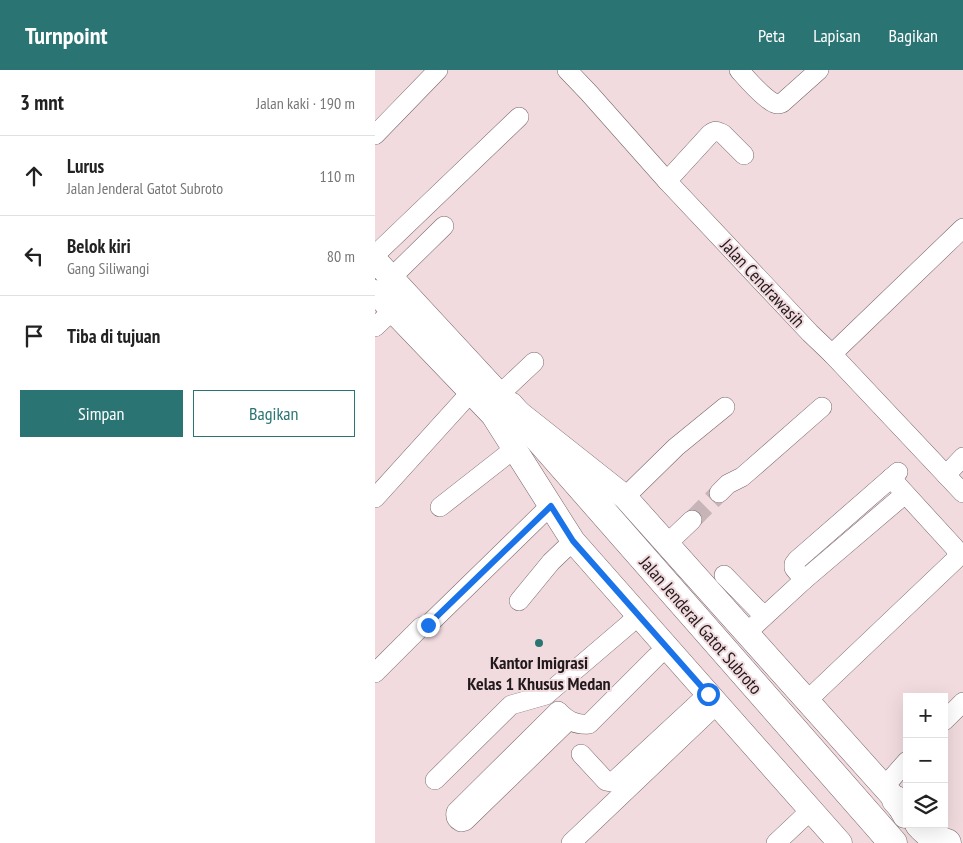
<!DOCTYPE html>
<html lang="id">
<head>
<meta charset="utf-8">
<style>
	:root { --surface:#fff; --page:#f6f6f6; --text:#222; --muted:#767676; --line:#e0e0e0; --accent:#2a7474 }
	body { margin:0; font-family:"PT Sans Narrow",sans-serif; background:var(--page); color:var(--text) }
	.controls { position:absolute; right:15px; bottom:15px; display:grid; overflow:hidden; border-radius:0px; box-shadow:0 5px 20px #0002 }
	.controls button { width:45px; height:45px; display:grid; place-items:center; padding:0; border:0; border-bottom:1px solid var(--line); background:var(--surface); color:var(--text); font:25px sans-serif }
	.stop { position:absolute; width:15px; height:15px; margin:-11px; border:4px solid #1a73e8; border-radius:50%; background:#fff }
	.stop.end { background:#1a73e8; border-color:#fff; box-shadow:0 1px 5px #0008 }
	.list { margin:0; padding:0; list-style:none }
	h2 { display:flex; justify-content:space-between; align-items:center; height:65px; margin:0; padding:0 20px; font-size:21px }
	h2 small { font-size:16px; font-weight:400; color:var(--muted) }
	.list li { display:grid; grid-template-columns:32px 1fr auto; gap:15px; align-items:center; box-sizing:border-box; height:80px; padding:0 20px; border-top:1px solid var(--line) }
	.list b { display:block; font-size:19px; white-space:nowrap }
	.list p { margin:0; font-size:16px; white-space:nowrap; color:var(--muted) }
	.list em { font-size:16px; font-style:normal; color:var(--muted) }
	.actions { display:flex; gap:10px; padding:15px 20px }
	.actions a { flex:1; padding:11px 0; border:1px solid var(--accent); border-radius:0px; text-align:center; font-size:18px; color:var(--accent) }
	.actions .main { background:var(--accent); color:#fff }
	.icon { flex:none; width:28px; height:28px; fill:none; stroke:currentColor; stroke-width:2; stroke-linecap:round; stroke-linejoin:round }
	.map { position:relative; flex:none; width:588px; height:773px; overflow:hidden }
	header { display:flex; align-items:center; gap:30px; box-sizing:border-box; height:70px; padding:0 25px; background:var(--accent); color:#fff }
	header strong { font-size:24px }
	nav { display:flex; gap:28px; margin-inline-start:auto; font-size:18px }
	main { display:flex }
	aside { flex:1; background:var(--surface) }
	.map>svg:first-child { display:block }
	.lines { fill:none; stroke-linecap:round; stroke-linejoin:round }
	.minor-tunnel { stroke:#c7b4b8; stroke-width:19; stroke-dasharray:19 9; stroke-linecap:butt }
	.minor-casing { stroke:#79666a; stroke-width:20 }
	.major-casing { stroke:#79666a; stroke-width:25 }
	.highway-casing { stroke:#79666a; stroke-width:29 }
	.minor { stroke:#fff; stroke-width:19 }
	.major { stroke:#fff; stroke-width:24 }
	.highway { stroke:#fff; stroke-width:28 }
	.route { stroke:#1a73e8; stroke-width:6 }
	.poi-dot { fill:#2a7474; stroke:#f1dbdf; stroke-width:2 }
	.labels { text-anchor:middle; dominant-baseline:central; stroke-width:4; stroke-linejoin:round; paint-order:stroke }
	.street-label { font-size:18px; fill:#21191b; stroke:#f1dbdf }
	.poi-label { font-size:18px; font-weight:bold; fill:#21191b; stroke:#f1dbdf }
</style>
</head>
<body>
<header>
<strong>Turnpoint</strong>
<nav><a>Peta</a><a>Lapisan</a><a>Bagikan</a></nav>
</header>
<main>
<aside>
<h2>3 mnt<small>Jalan kaki · 190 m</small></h2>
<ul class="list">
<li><svg class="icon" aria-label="ahead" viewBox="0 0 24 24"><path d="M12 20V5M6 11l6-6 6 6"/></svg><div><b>Lurus</b><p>Jalan Jenderal Gatot Subroto</p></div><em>110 m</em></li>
<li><svg class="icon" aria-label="left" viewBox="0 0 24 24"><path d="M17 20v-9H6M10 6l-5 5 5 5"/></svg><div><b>Belok kiri</b><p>Gang Siliwangi</p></div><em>80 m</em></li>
<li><svg class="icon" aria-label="arrive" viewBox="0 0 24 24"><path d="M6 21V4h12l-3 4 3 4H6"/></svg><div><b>Tiba di tujuan</b></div></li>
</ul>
<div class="actions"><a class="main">Simpan</a><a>Bagikan</a></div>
</aside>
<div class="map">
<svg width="588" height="773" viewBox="0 0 588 773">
	<rect width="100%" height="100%" fill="#f1dbdf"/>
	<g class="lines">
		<path class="minor-tunnel" d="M317,450L344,423"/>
		<defs>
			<g id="minor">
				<path d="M192,0L214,23L292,111L435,263L457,284L588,423"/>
				<path d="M364,0C372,9 388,28 399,33C403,35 403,34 407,33L444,0"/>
				<path d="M0,65L63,0"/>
				<path d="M292,111L335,64C340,60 343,61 348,64L369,85"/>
				<path d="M0,185L144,47"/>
				<path d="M16,208L69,156"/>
				<path d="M0,257L18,240"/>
				<path d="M457,284L588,158"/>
				<path d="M124,325L159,292"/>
				<path d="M571,405L588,387"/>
				<path d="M344,423L353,414L367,407L374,401L447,337"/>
				<path d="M250,427L301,377L350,337"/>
				<path d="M0,428L96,322"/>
				<path d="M65,437L139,379"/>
				<path d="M290,473L297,469L317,450"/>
				<path d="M349,505L389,546"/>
				<path d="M429,510L530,424"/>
				<path d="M144,531L176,492L198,471"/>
				<path d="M370,562L379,556L429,510L419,498V494L422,490L523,402"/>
				<path d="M0,603L46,557L53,555L175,436"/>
				<path d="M433,632L439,624L580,490L582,485L580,478L516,408"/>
				<path d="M183,641L81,742C80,747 82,750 86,752L90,751L193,651"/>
				<path d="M184,642C193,651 201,655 214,654L281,587L292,578"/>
				<path d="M569,651L588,632"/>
				<path d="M206,684L231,711L236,712L239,711L333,624"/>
				<path d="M60,710L136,635L171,625L253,555L263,545"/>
				<path d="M509,717L532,691"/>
				<path d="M196,773L342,634"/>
				<path d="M401,773L436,740"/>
			</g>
			<g id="major">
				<path d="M0,190L135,336L250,427L521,730L530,746"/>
				<path d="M0,222L118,345L198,471L465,773"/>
			</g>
			<g id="highway">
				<path d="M135,336L518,773"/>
				<path d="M521,730L532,742"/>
				<path d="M544,754C551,762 561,770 572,773"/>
			</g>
		</defs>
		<use href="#minor" class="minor-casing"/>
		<use href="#major" class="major-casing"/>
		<use href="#highway" class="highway-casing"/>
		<use href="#minor" class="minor"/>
		<use href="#major" class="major"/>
		<use href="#highway" class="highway"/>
	</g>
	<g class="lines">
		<path class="route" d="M53,555L176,436L198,471L333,624"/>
	</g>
	<circle class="poi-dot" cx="164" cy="573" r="5"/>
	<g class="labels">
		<g class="street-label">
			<text transform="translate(388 213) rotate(47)">Jalan Cendrawasih</text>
			<text transform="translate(326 555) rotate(49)">Jalan Jenderal Gatot Subroto</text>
		</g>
		<g class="poi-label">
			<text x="164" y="592">Kantor Imigrasi<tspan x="164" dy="21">Kelas 1 Khusus Medan</tspan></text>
		</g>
	</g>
</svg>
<div class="controls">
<button>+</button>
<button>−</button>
<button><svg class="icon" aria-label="layers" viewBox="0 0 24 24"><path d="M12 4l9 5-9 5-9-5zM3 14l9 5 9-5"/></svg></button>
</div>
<div class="stop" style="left:333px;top:624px"></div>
<div class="stop end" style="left:53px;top:555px"></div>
</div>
</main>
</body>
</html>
